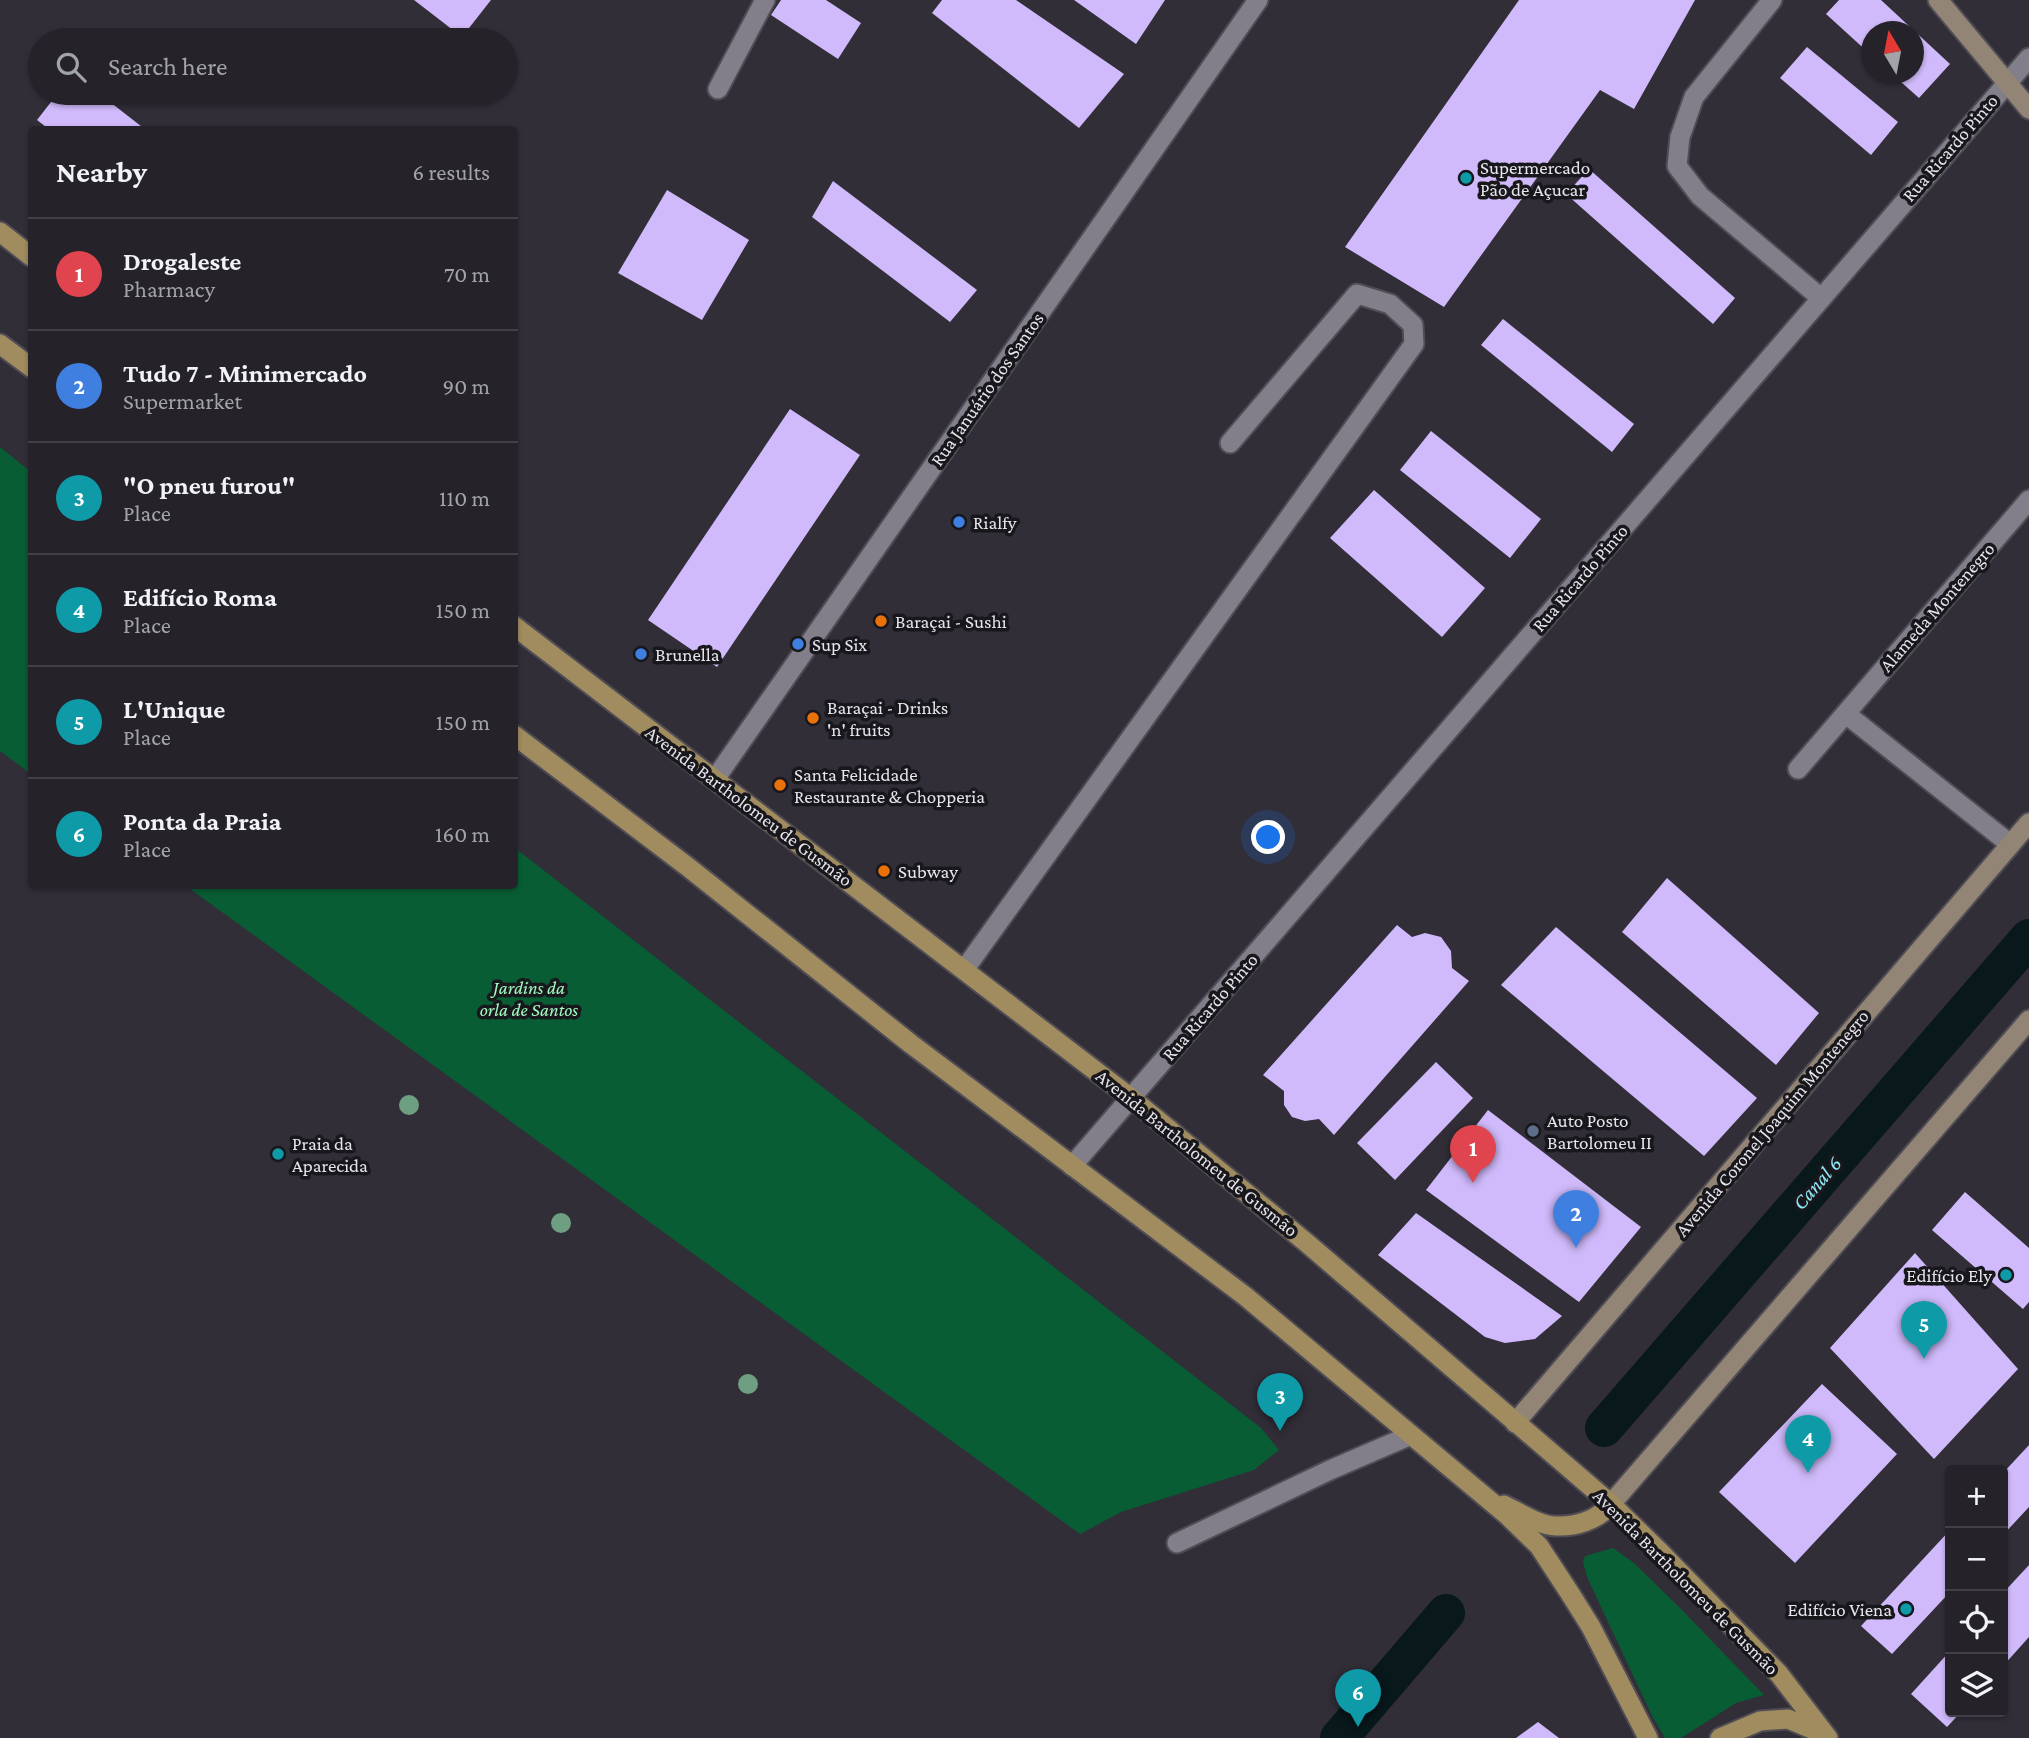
<!DOCTYPE html>
<html lang="en">
<head>
<meta charset="utf-8">
<style>
	:root { --surface:#25222a; --page:#2d2a32; --text:#f1f3f6; --muted:#a3a4a8; --line:#423f47; --accent:#e9ab38 }
	body { margin:0; font-family:"Crimson Pro",serif; background:var(--page); color:var(--text) }
	.controls { position:absolute; right:21px; bottom:21px; display:grid; overflow:hidden; border-radius:7px; box-shadow:0 2px 5px #0004 }
	.controls button { width:63px; height:63px; display:grid; place-items:center; padding:0; border:0; border-bottom:2px solid var(--line); background:var(--surface); color:var(--text); font:35px sans-serif }
	.compass { position:absolute; left:1861px; top:21px; width:63px; height:63px; border-radius:50%; background:var(--surface); box-shadow:0 2px 5px #0004; rotate:350deg }
	.you { position:absolute; left:1269px; top:838px; width:24px; height:24px; margin:-18px; border:5px solid #fff; border-radius:50%; background:#1a73e8; box-shadow:0 0 0 10px #1a73e833 }
	.badge { display:grid; place-items:center; width:46px; height:46px; border-radius:50%; background:var(--accent); color:#fff; font-size:23px; font-weight:700 }
	.pin { position:absolute; translate:-50% -58px; filter:drop-shadow(0 2px 4px #0008) }
	.pin::after { content:''; position:absolute; top:37px; width:24px; height:21px; background:inherit; clip-path:polygon(0 0,100% 0,50% 100%) }
	.list { margin:0; padding:0; list-style:none }
	h2 { display:flex; justify-content:space-between; align-items:center; height:91px; margin:0; padding:0 28px; font-size:30px }
	h2 small { font-size:23px; font-weight:400; color:var(--muted) }
	.list li { display:grid; grid-template-columns:46px 1fr auto; gap:21px; align-items:center; box-sizing:border-box; height:112px; padding:0 28px; border-top:2px solid var(--line) }
	.list b { display:block; font-size:26px; white-space:nowrap }
	.list p { margin:0; font-size:23px; white-space:nowrap; color:var(--muted) }
	.list em { font-size:23px; font-style:normal; color:var(--muted) }
	.icon { flex:none; width:38px; height:38px; fill:none; stroke:currentColor; stroke-width:2; stroke-linecap:round; stroke-linejoin:round }
	.map { position:relative; flex:none; width:2029px; height:1738px; overflow:hidden }
	.search { position:absolute; background:var(--surface); box-shadow:0 2px 5px #0004; left:28px; top:28px; width:490px; height:77px; display:flex; align-items:center; gap:18px; box-sizing:border-box; padding:0 24px; border-radius:38px; color:var(--muted); font-size:26px }
	.panel { position:absolute; background:var(--surface); box-shadow:0 2px 5px #0004; left:28px; top:126px; width:490px; height:763px; border-radius:7px }
	.map>svg:first-child { display:block }
	.green { fill:#085d34 }
	.lines { fill:none; stroke-linecap:round; stroke-linejoin:round }
	.canal { stroke:#08181b; stroke-width:38 }
	.building { fill:#d0bafb }
	.service-casing { stroke:#4f4c54; stroke-width:23 }
	.minor-casing { stroke:#4f4c54; stroke-width:23 }
	.secondary-casing { stroke:#4f4c54; stroke-width:23 }
	.primary-casing { stroke:#4f4c54; stroke-width:23 }
	.service { stroke:#827e8a; stroke-width:19 }
	.minor { stroke:#827e8a; stroke-width:19 }
	.secondary { stroke:#928575; stroke-width:19 }
	.primary { stroke:#a18c5f; stroke-width:19 }
	.tree { fill:#6f9f83 }
	.culture-dot { fill:#0f9aa8; stroke:#18171c; stroke-width:2.5 }
	.shop-dot { fill:#3f7fe0; stroke:#18171c; stroke-width:2.5 }
	.food-dot { fill:#e8710a; stroke:#18171c; stroke-width:2.5 }
	.service-dot { fill:#5c6f8a; stroke:#18171c; stroke-width:2.5 }
	.labels { text-anchor:middle; dominant-baseline:central; stroke-width:7; stroke-linejoin:round; paint-order:stroke }
	.street-label { font-size:19px; fill:#e7e5ec; stroke:#18171c }
	.poi-label { font-size:19px; fill:#e7e5ec; stroke:#18171c; text-anchor:start }
	.park-label { font-size:19px; font-style:italic; fill:#a2fbc1; stroke:#18171c }
	.water-label { font-size:21px; font-style:italic; fill:#8fe7f6; stroke:#18171c }
</style>
</head>
<body>
<div class="map">
<svg width="2029" height="1738" viewBox="0 0 2029 1738">
	<rect width="100%" height="100%" fill="#312e38"/>
	<g class="green">
		<path d="M0,447L31,472V774L0,751Z"/>
		<path d="M515,848L1261,1428L1279,1450L1254,1470L1121,1512L1080,1534L186,886H514Z"/>
		<path d="M1613,1548L1634,1563L1681,1609L1764,1695L1736,1703L1681,1738H1665L1652,1716L1587,1577L1583,1562L1585,1556Z"/>
	</g>
	<g class="lines">
		<g class="canal">
			<path d="M1604,1428L2029,938"/>
			<path d="M1339,1738L1446,1613"/>
		</g>
	</g>
	<g class="building">
		<path d="M414,0H491L462,37Z"/>
		<path d="M781,0H826L861,23L838,59L771,15Z"/>
		<path d="M942,0H1016L1124,74L1079,128L932,13Z"/>
		<path d="M1074,0H1165L1136,44Z"/>
		<path d="M1519,0H1695L1634,109L1600,90L1444,307L1345,247Z"/>
		<path d="M1839,0H1881L1950,64L1919,98L1892,74H1913V32H1871V55L1826,14Z"/>
		<path d="M1807,47L1898,122L1871,155L1780,78Z"/>
		<path d="M58,93H102L101,95L146,130H50L37,120Z"/>
		<path d="M1589,169L1735,298L1713,324L1566,194Z"/>
		<path d="M833,181L977,290L950,322L812,217Z"/>
		<path d="M667,190L749,240L702,320L618,273Z"/>
		<path d="M1503,319L1634,424L1612,452L1481,345Z"/>
		<path d="M790,409L860,455L717,667L648,620Z"/>
		<path d="M1431,431L1541,519L1510,558L1400,470Z"/>
		<path d="M1374,490L1485,588L1442,637L1330,538Z"/>
		<path d="M1667,878L1819,1013L1776,1065L1622,932Z"/>
		<path d="M1397,925L1412,937L1425,933L1441,937L1451,951L1452,968L1469,981L1334,1135L1319,1119L1305,1121L1292,1117L1284,1105V1091L1263,1075Z"/>
		<path d="M1556,927L1757,1098L1704,1156L1501,985Z"/>
		<path d="M1436,1062L1473,1098L1395,1180L1357,1143Z"/>
		<path d="M1488,1110L1641,1227L1579,1302L1426,1190Z"/>
		<path d="M1965,1192L2029,1248V1302L2023,1309L1932,1230Z"/>
		<path d="M1416,1213L1562,1316L1535,1339L1505,1343L1485,1337L1378,1255Z"/>
		<path d="M1915,1253L2018,1369L1934,1459L1830,1348Z"/>
		<path d="M1822,1384L1897,1454L1795,1563L1719,1492Z"/>
		<path d="M2029,1445V1507L2003,1535V1473Z"/>
		<path d="M1950,1530V1592L1892,1654L1861,1626Z"/>
		<path d="M2029,1565V1637L2003,1666V1593Z"/>
		<path d="M1950,1651V1712H1961L1947,1727L1911,1694Z"/>
		<path d="M1538,1722L1559,1738H1516Z"/>
	</g>
	<g class="lines">
		<defs>
			<g id="service">
				<path d="M1772,0L1694,97L1680,137L1677,166L1700,196L1821,298"/>
				<path d="M1846,714L2010,844"/>
				<path d="M1798,769L2029,500"/>
				<path d="M964,970L1414,344L1413,325L1390,304L1357,294L1230,443"/>
				<path d="M1177,1543L1330,1470L1411,1435"/>
			</g>
			<g id="minor">
				<path d="M718,89L765,0"/>
				<path d="M715,779L1258,0"/>
				<path d="M1072,1166L2029,58"/>
			</g>
			<g id="secondary">
				<path d="M1938,0L2029,109"/>
				<path d="M1515,1423L2029,823"/>
				<path d="M1611,1504L2029,1020"/>
			</g>
			<g id="primary">
				<path d="M0,232L32,257"/>
				<path d="M0,344L32,368"/>
				<path d="M514,626L1131,1098L1308,1244L1611,1504L1658,1550L1779,1674L1828,1738"/>
				<path d="M514,735L688,867L911,1044L1245,1296L1507,1515L1539,1546L1571,1595L1591,1627L1648,1738"/>
				<path d="M1504,1505C1519,1512 1539,1526 1556,1526C1576,1527 1598,1520 1611,1504"/>
				<path d="M1720,1738L1760,1721L1788,1719L1824,1734"/>
			</g>
		</defs>
		<use href="#service" class="service-casing"/>
		<use href="#minor" class="minor-casing"/>
		<use href="#secondary" class="secondary-casing"/>
		<use href="#primary" class="primary-casing"/>
		<use href="#service" class="service"/>
		<use href="#minor" class="minor"/>
		<use href="#secondary" class="secondary"/>
		<use href="#primary" class="primary"/>
	</g>
	<g class="tree">
		<circle cx="409" cy="1105" r="10"/>
		<circle cx="561" cy="1223" r="10"/>
		<circle cx="748" cy="1384" r="10"/>
	</g>
	<g class="culture-dot">
		<circle cx="1466" cy="178" r="7"/>
		<circle cx="278" cy="1154" r="7"/>
		<circle cx="2006" cy="1275" r="7"/>
		<circle cx="1906" cy="1609" r="7"/>
	</g>
	<g class="shop-dot">
		<circle cx="959" cy="522" r="7"/>
		<circle cx="798" cy="644" r="7"/>
		<circle cx="641" cy="654" r="7"/>
	</g>
	<g class="food-dot">
		<circle cx="881" cy="621" r="7"/>
		<circle cx="813" cy="718" r="7"/>
		<circle cx="780" cy="785" r="7"/>
		<circle cx="884" cy="871" r="7"/>
	</g>
	<circle class="service-dot" cx="1533" cy="1131" r="7"/>
	<g class="labels">
		<g class="street-label">
			<text transform="translate(1950 148) rotate(-49)">Rua Ricardo Pinto</text>
			<text transform="translate(987 389) rotate(-55)">Rua Januário dos Santos</text>
			<text transform="translate(1580 578) rotate(-49)">Rua Ricardo Pinto</text>
			<text transform="translate(1937 607) rotate(-49)">Alameda Montenegro</text>
			<text transform="translate(749 806) rotate(37)">Avenida Bartholomeu de Gusmão</text>
			<text transform="translate(1210 1007) rotate(-49)">Rua Ricardo Pinto</text>
			<text transform="translate(1772 1123) rotate(-50)">Avenida Coronel Joaquim Montenegro</text>
			<text transform="translate(1197 1153) rotate(39)">Avenida Bartholomeu de Gusmão</text>
			<text transform="translate(1686 1582) rotate(45)">Avenida Bartholomeu de Gusmão</text>
		</g>
		<g class="poi-label">
			<text x="1480" y="167">Supermercado<tspan x="1480" dy="22">Pão de Açucar</tspan></text>
			<text x="973" y="522">Rialfy</text>
			<text x="895" y="621">Baraçai - Sushi</text>
			<text x="812" y="644">Sup Six</text>
			<text x="655" y="654">Brunella</text>
			<text x="827" y="707">Baraçai - Drinks<tspan x="827" dy="22">'n' fruits</tspan></text>
			<text x="794" y="774">Santa Felicidade<tspan x="794" dy="22">Restaurante &amp; Chopperia</tspan></text>
			<text x="898" y="871">Subway</text>
			<text x="1547" y="1120">Auto Posto<tspan x="1547" dy="22">Bartolomeu II</tspan></text>
			<text x="292" y="1143">Praia da<tspan x="292" dy="22">Aparecida</tspan></text>
			<text x="1992" y="1275" text-anchor="end">Edifício Ely</text>
			<text x="1892" y="1609" text-anchor="end">Edifício Viena</text>
		</g>
		<g class="park-label">
			<text x="529" y="987">Jardins da<tspan x="529" dy="22">orla de Santos</tspan></text>
		</g>
		<g class="water-label">
			<text transform="translate(1817 1183) rotate(-49)">Canal 6</text>
		</g>
	</g>
</svg>
<div class="controls">
<button>+</button>
<button>−</button>
<button><svg class="icon" aria-label="locate" viewBox="0 0 24 24"><circle cx="12" cy="12" r="6"/><path d="M12 2v4M12 18v4M2 12h4M18 12h4"/></svg></button>
<button><svg class="icon" aria-label="layers" viewBox="0 0 24 24"><path d="M12 4l9 5-9 5-9-5zM3 14l9 5 9-5"/></svg></button>
</div>
<svg class="compass" viewBox="-18 -18 36 36"><path d="M0-13l5 13h-10z" fill="#e53935"/><path d="M0 13l5-13h-10z" fill="#a3a4a8"/></svg>
<div class="you"></div>
<div class="pin badge" style="left:1473px;top:1183px;background:#e0444e">1</div>
<div class="pin badge" style="left:1576px;top:1248px;background:#3f7fe0">2</div>
<div class="pin badge" style="left:1280px;top:1431px;background:#0f9aa8">3</div>
<div class="pin badge" style="left:1808px;top:1473px;background:#0f9aa8">4</div>
<div class="pin badge" style="left:1924px;top:1359px;background:#0f9aa8">5</div>
<div class="pin badge" style="left:1358px;top:1727px;background:#0f9aa8">6</div>
<div class="search"><svg class="icon" aria-label="search" viewBox="0 0 24 24"><circle cx="10" cy="10" r="6"/><path d="M15 15l6 6"/></svg>Search here</div>
<section class="panel">
<h2>Nearby<small>6 results</small></h2>
<ul class="list">
<li><span class="badge" style="background:#e0444e">1</span><div><b>Drogaleste</b><p>Pharmacy</p></div><em>70 m</em></li>
<li><span class="badge" style="background:#3f7fe0">2</span><div><b>Tudo 7 - Minimercado</b><p>Supermarket</p></div><em>90 m</em></li>
<li><span class="badge" style="background:#0f9aa8">3</span><div><b>&quot;O pneu furou&quot;</b><p>Place</p></div><em>110 m</em></li>
<li><span class="badge" style="background:#0f9aa8">4</span><div><b>Edifício Roma</b><p>Place</p></div><em>150 m</em></li>
<li><span class="badge" style="background:#0f9aa8">5</span><div><b>L'Unique</b><p>Place</p></div><em>150 m</em></li>
<li><span class="badge" style="background:#0f9aa8">6</span><div><b>Ponta da Praia</b><p>Place</p></div><em>160 m</em></li>
</ul>
</section>
</div>
</body>
</html>
